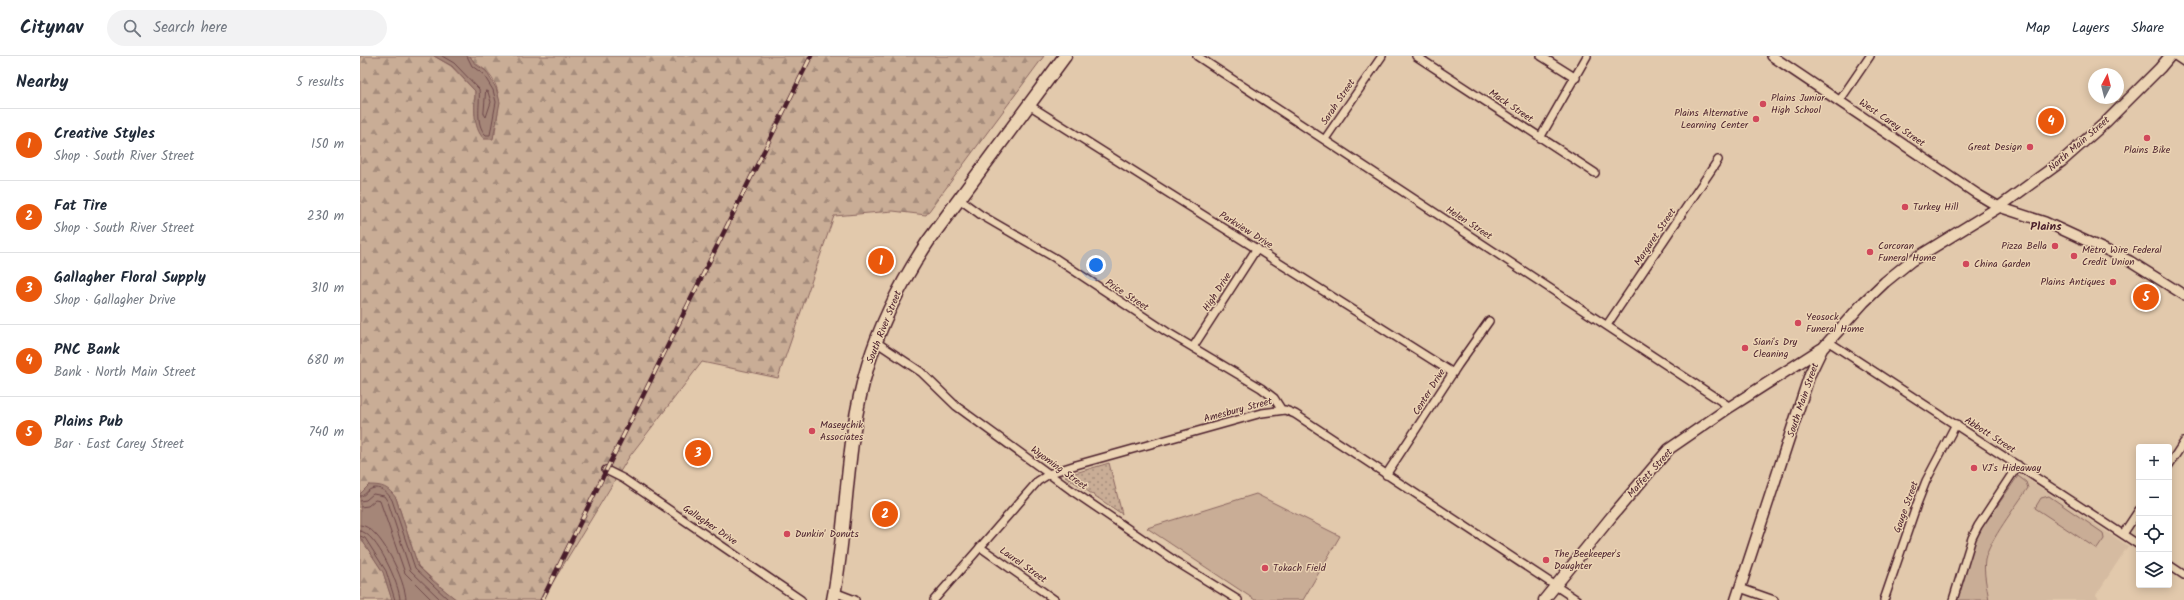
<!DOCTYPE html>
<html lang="en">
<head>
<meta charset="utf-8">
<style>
	:root { --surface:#fff; --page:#f2f2f3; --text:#1f2937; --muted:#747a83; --line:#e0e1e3; --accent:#ea580c }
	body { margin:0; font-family:Kalam,sans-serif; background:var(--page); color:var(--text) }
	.controls { position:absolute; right:12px; bottom:12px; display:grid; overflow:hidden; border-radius:4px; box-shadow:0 2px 10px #0003 }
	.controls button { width:36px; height:36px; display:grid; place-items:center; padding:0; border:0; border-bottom:1px solid var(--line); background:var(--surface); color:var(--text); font:20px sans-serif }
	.compass { position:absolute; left:1728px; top:12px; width:36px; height:36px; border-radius:50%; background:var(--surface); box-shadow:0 2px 10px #0003; rotate:7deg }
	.you { position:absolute; left:736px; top:209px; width:14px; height:14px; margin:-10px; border:3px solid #fff; border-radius:50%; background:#1a73e8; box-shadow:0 0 0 6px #1a73e833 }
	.badge { display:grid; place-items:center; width:26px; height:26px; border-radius:50%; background:var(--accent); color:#fff; font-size:13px; font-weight:700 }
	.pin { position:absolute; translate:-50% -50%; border:2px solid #fff; box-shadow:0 1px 4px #0006 }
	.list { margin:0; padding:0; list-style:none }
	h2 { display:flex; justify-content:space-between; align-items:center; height:52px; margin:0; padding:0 16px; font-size:17px }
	h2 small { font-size:13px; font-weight:400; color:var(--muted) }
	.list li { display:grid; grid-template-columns:26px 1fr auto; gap:12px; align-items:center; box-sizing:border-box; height:72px; padding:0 16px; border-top:1px solid var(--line) }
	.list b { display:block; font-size:15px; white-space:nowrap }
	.list p { margin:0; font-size:13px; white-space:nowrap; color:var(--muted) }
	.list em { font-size:13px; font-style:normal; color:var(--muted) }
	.icon { flex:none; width:22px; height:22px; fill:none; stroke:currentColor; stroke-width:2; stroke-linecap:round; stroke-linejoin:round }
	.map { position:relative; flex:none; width:1824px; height:544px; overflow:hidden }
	header { display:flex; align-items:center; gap:24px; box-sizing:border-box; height:56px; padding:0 20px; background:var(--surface); border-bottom:1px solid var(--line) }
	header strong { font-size:19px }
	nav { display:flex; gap:22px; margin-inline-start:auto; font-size:14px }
	.search { width:280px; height:36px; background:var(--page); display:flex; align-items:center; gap:10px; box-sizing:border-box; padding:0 14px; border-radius:22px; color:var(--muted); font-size:15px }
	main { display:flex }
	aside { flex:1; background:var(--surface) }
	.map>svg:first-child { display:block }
	.built { fill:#d5bba1 }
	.grass { fill:#c9ad96; stroke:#8a6660 }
	.forest { fill:url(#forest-firs); stroke:#8a6660 }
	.park { fill:url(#park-dots); stroke:#8a6660 }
	.water { fill:#a58678; stroke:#815d59 }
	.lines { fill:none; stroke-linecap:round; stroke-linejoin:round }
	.shore { stroke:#6e484a; stroke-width:1 }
	.minor-casing { stroke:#4a1f2b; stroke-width:10 }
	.tertiary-casing { stroke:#4a1f2b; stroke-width:12 }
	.secondary-casing { stroke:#4a1f2b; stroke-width:13 }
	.primary-casing { stroke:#4a1f2b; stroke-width:15 }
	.minor { stroke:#ecd4b4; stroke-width:7 }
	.tertiary { stroke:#ecd4b4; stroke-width:9 }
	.secondary { stroke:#ecd4b4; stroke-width:10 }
	.primary { stroke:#ecd4b4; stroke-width:12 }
	.rail-casing { stroke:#4a1f2b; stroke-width:4.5 }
	.rail { stroke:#ecd4b4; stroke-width:3; stroke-dasharray:9; stroke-linecap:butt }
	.poi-dot { fill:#d1495b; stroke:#ecd4b4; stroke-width:1.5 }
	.labels { text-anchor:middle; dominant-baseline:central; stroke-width:3; stroke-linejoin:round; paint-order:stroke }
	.poi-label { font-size:10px; fill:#4a1f2b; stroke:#ecd4b4; text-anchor:start }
	.street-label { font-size:10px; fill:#4a1f2b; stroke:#ecd4b4 }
	.quarter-label { font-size:12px; font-weight:bold; fill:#4a1f2b; stroke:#ecd4b4 }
</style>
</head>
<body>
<header>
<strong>Citynav</strong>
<div class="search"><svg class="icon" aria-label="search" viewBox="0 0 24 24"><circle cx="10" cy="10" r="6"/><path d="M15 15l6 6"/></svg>Search here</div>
<nav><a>Map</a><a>Layers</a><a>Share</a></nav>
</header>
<main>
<aside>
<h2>Nearby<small>5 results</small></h2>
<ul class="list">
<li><span class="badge">1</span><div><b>Creative Styles</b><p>Shop · South River Street</p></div><em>150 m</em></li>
<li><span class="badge">2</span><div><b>Fat Tire</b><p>Shop · South River Street</p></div><em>230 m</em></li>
<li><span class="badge">3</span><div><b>Gallagher Floral Supply</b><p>Shop · Gallagher Drive</p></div><em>310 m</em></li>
<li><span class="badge">4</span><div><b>PNC Bank</b><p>Bank · North Main Street</p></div><em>680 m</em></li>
<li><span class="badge">5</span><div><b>Plains Pub</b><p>Bar · East Carey Street</p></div><em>740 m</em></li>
</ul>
</aside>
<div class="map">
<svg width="1824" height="544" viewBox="0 0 1824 544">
	<defs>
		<pattern id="forest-firs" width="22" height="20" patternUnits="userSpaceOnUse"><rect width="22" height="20" fill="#c9ad96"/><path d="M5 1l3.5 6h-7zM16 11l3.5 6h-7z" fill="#a58c7b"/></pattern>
		<pattern id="park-dots" width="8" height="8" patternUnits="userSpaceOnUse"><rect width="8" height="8" fill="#c9ad96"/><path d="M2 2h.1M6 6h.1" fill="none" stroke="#a58c7b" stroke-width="1.8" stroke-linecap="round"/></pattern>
	</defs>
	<rect width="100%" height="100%" fill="#e2c9ac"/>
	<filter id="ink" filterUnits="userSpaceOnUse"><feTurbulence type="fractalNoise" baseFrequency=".025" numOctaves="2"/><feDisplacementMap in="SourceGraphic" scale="8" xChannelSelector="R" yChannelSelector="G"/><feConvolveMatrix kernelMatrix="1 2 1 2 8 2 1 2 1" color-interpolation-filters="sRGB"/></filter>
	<g filter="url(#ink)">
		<path class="built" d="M1660,418L1768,490L1736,539L1740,544H1596L1617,479Z"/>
		<g class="grass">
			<path d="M1658,420L1666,426L1668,432C1656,450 1629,485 1625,504C1623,517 1627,531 1629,544H1597L1617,479Z"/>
			<path d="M896,438L980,480L943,544H895L787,472Z"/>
			<path d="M1689,440L1743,477L1744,483L1737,493L1675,452L1681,442Z"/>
		</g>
		<g class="forest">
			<path d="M0,0H74L91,10L115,35V59L135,78C137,53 146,36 126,15C120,9 114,8 110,0H684L566,159L533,155L474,160L418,322L342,306L269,401L182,544H97L93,542L58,510L36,442L9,429L0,438Z"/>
			<path d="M0,481L23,516L32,544H0Z"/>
		</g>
		<path class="park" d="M749,407L762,458L705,420Z"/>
		<g class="water">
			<path d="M74,0H110L115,8L126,15L136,32L140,46L133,83H124C112,71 115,50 115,35L92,10Z"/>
			<path d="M9,429C23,429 28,431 36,442L58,510L73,525L97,544H32L23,516L0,481V438Z"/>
		</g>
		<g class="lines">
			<g class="shore">
				<path d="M82,0L94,7L119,33C121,46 114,68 126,79H130L136,46L133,34L123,18L112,10L107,0"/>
				<path d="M126,35L128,36L131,46L126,61L124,58Z"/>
				<path d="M0,440C5,440 6,435 11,433C20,429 28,437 32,444L55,512L89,544"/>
				<path d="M0,445L6,444L13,438L24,440L28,446L50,514L81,544"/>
				<path d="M0,451L8,450L15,444L20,445L45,517L72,544"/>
				<path d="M0,469C20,469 46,526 46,544"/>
				<path d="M0,475C16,476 40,529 40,544"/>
				<path d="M0,480L5,482L26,515L35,544"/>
			</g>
			<defs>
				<g id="minor">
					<path d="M837,0L1370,351"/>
					<path d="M1056,0L1235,117"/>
					<path d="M1181,0L1216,22"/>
					<path d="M1815,0L1824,6"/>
					<path d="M1480,44L1510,0"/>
					<path d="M669,49L1093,317"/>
					<path d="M1180,82L1227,0"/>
					<path d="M965,83L1022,0"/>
					<path d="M599,143L621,159L695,202L807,276L901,332L914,342L921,353"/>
					<path d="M1247,269L1358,104"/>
					<path d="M516,286L561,316L596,350L711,434L815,505L878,544"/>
					<path d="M1469,286L1779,489"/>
					<path d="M833,291L897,192"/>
					<path d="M1809,409L1824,386"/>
					<path d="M246,414L264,423L441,544"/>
					<path d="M1026,419L1098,309L1129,265"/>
					<path d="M1763,478L1779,454"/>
					<path d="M620,491L695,544"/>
					<path d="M1809,509L1824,519"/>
					<path d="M1380,532L1414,544"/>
					<path d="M474,536L495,544"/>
					<path d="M574,544L678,425L691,417L716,409L902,357L925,354L935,358L1217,544"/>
					<path d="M1524,544L1557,448L1566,425L1596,368"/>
					<path d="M1593,544L1612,482L1618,470L1658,409"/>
				</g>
				<path id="tertiary" d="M1412,0L1617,138L1639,151L1685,166L1770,205L1824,239"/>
				<g id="secondary">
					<path d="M1184,544L1252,460L1309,393L1370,351L1461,293"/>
					<path d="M1376,544L1450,318L1462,293L1504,246L1525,226L1551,205L1639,151L1702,105L1746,66L1800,12L1810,0"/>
				</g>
				<path id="primary" d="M473,544C488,467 485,384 508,309C522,263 543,223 569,184L705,0"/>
			</defs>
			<use href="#minor" class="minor-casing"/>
			<use href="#tertiary" class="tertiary-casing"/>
			<use href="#secondary" class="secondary-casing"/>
			<use href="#primary" class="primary-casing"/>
			<use href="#minor" class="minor"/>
			<use href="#tertiary" class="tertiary"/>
			<use href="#secondary" class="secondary"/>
			<use href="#primary" class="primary"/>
			<defs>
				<path id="rail" d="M182,544L451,0"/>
			</defs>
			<use href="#rail" class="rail-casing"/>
			<use href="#rail" class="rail"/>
		</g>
	</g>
	<g class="poi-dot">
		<circle cx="1403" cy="48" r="4"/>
		<circle cx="1396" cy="63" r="4"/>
		<circle cx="1787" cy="82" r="4"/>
		<circle cx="1670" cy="91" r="4"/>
		<circle cx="1545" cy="151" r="4"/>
		<circle cx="1695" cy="190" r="4"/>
		<circle cx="1510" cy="196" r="4"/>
		<circle cx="1714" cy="200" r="4"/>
		<circle cx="1606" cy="208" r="4"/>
		<circle cx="1753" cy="226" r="4"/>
		<circle cx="1438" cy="267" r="4"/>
		<circle cx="1385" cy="292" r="4"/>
		<circle cx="452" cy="375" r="4"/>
		<circle cx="1614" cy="412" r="4"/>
		<circle cx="427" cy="478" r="4"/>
		<circle cx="1186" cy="504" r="4"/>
		<circle cx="905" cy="512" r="4"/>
	</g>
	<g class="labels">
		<g class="poi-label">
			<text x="1411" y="42">Plains Junior<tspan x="1411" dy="12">High School</tspan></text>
			<text x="1388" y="57" text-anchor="end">Plains Alternative<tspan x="1388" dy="12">Learning Center</tspan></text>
			<text x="1662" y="91" text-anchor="end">Great Design</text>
			<text x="1787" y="94" text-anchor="middle">Plains Bike</text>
			<text x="1553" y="151">Turkey Hill</text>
			<text x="1518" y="190">Corcoran<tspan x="1518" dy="12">Funeral Home</tspan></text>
			<text x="1687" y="190" text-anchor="end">Pizza Bella</text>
			<text x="1722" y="194">Metro Wire Federal<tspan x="1722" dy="12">Credit Union</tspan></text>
			<text x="1614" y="208">China Garden</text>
			<text x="1745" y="226" text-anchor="end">Plains Antiques</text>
			<text x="1446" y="261">Yeosock<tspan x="1446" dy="12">Funeral Home</tspan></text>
			<text x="1393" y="286">Siani's Dry<tspan x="1393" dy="12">Cleaning</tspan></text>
			<text x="460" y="369">Maseychik<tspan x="460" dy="12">Associates</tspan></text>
			<text x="1622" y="412">VJ's Hideaway</text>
			<text x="435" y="478">Dunkin' Donuts</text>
			<text x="1194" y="498">The Beekeeper's<tspan x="1194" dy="12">Daughter</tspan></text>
			<text x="913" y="512">Tokach Field</text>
		</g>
		<g class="street-label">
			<text transform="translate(978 46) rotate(-56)">Sarah Street</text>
			<text transform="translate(1151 50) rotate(34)">Mack Street</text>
			<text transform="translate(1532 67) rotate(34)">West Carey Street</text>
			<text transform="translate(1719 88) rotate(-41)">North Main Street</text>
			<text transform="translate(1109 167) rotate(33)">Helen Street</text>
			<text transform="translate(886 174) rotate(32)">Parkview Drive</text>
			<text transform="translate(1295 181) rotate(-56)">Margaret Street</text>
			<text transform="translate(857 236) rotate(-57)">High Drive</text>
			<text transform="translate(767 239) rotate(33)">Price Street</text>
			<text transform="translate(524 271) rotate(-68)">South River Street</text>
			<text transform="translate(1069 336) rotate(-58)">Center Drive</text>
			<text transform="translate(1443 344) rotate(-71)">South Main Street</text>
			<text transform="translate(878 354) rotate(-15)">Amesbury Street</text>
			<text transform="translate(1630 379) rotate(33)">Abbott Street</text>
			<text transform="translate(699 412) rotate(36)">Wyoming Street</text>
			<text transform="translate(1290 417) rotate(-48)">Maffett Street</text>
			<text transform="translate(1546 451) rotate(-70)">Gouge Street</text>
			<text transform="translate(350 469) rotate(34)">Gallagher Drive</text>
			<text transform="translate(663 509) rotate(35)">Laurel Street</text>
		</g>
		<g class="quarter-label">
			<text x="1686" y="170">Plains</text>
		</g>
	</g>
</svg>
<div class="controls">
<button>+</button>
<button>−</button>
<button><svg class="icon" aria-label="locate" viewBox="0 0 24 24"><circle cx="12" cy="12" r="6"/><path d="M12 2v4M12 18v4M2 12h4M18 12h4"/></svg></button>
<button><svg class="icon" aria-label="layers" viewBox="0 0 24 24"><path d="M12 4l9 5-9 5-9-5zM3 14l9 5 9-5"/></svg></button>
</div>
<svg class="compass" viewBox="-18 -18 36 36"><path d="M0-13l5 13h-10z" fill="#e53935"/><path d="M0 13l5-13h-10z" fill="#747a83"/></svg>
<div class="you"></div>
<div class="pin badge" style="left:521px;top:205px">1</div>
<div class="pin badge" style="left:525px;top:458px">2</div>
<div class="pin badge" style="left:338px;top:397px">3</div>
<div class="pin badge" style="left:1691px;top:65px">4</div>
<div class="pin badge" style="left:1786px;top:241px">5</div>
</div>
</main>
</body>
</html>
